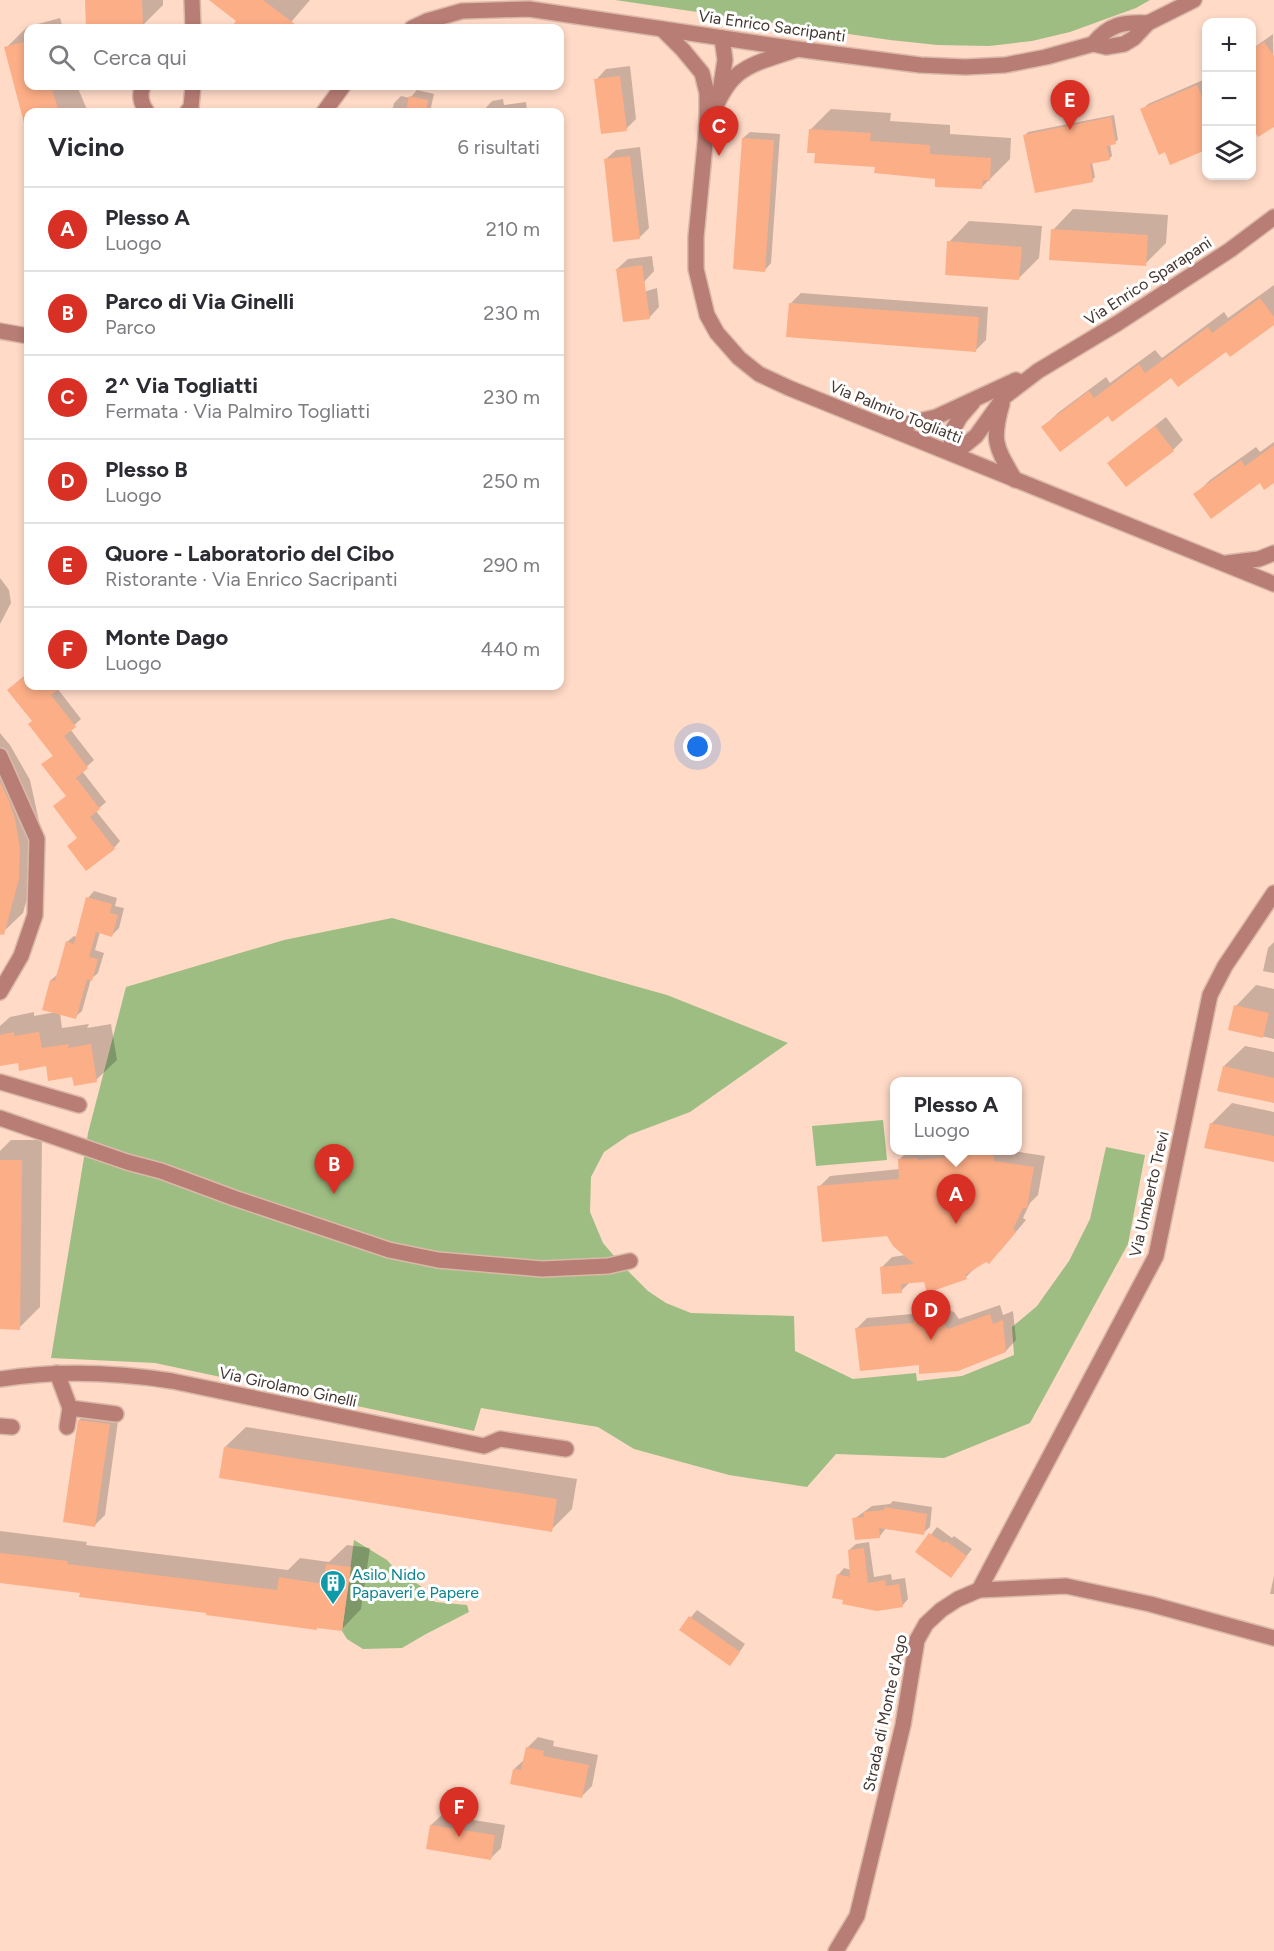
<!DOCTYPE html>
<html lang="it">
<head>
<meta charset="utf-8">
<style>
	:root { --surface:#fff; --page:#f2f2f3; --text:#2b2b33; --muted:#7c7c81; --line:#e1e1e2; --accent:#d93025 }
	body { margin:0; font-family:Figtree,sans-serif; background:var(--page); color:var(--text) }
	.controls { position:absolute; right:18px; top:18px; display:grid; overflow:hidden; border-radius:12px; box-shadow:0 3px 9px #0003 }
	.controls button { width:54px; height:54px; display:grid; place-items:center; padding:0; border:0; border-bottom:2px solid var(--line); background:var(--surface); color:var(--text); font:30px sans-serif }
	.you { position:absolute; left:698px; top:747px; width:21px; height:21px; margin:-15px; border:4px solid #fff; border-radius:50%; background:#1a73e8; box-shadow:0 0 0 9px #1a73e833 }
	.badge { display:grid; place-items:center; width:39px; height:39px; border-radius:50%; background:var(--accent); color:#fff; font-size:20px; font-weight:700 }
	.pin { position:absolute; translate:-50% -50px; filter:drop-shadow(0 2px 3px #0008) }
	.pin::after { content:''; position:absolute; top:32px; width:21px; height:18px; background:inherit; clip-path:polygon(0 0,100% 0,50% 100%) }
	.popup { position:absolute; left:890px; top:1077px; width:132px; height:78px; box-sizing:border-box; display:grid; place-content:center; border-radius:12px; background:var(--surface); filter:drop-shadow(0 2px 4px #0005); font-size:20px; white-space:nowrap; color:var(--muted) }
	.popup b { font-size:22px; color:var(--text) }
	.popup::after { content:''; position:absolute; left:50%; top:100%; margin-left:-12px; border:12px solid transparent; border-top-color:var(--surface) }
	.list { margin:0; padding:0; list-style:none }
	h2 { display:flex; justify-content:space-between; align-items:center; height:78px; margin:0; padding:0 24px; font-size:26px }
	h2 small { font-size:20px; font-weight:400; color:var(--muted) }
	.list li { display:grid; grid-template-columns:39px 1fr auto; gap:18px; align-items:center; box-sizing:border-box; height:84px; padding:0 24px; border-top:2px solid var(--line) }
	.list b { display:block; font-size:22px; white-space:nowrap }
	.list p { margin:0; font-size:20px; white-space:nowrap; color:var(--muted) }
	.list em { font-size:20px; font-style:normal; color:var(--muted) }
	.icon { flex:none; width:33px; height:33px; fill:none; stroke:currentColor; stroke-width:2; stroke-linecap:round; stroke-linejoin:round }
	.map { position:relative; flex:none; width:1274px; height:1951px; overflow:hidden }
	.search { position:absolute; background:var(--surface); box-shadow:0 3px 9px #0003; left:24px; top:24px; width:540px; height:66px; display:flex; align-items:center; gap:15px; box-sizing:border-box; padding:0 21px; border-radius:12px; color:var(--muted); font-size:22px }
	.panel { position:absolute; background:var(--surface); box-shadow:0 3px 9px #0003; left:24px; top:108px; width:540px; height:582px; border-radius:12px }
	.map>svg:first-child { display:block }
	.green { fill:#9ebd82 }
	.shadow { fill:#0003 }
	.building { fill:#fcae87 }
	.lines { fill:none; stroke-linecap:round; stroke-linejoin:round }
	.minor-casing { stroke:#dab9a9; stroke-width:18 }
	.minor { stroke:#b87d75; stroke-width:15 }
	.labels { text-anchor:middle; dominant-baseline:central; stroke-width:6; stroke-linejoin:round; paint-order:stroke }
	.street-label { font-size:16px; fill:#44362f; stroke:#fff }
	.culture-label { font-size:16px; fill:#0d838f; stroke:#fff; text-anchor:start }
</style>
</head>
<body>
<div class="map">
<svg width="1274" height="1951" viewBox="0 0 1274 1951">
	<rect width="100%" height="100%" fill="#ffdac7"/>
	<g class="green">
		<path d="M615,0H1150L1136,8L1070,32L1032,41L989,46L937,45L890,40Z"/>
		<path d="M392,918L667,995L788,1043L690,1112L629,1135L604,1152L591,1177L590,1212L603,1243L620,1263L648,1291L666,1303L691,1313L794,1316L795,1351L853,1379L916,1373L917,1381L962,1376L1014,1355L1012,1327L1037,1306L1069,1261L1090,1219L1106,1147L1145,1155L1128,1244L1030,1423L944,1458L836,1454L807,1487L729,1475L634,1449L598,1427L481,1408L474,1431L155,1363L51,1358L88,1133L126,987L284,940Z"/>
		<path d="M883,1120L887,1160L816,1166L812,1126Z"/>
		<path d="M354,1540L387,1560L395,1569L422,1587L435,1602L467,1605L469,1612L426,1634L402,1648L363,1649L347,1639L342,1631Z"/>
	</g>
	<g class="shadow">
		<path d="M87,0H163V5L142,26L88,28Z"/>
		<path d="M213,0H310L286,28H232L238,20Z"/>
		<path d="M60,18L63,28H28V86H77L88,112H28V126L23,115L6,48L27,27Z"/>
		<path d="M1273,34L1274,124H1252V49Z"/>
		<path d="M630,66L636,119L626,129L596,80L606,69Z"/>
		<path d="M1203,80L1206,88V148L1171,163L1142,110L1148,104Z"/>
		<path d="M417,90L434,94L430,112H392L394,103L401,96L410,98Z"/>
		<path d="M503,99L504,105L526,102L527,112H482L492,101Z"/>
		<path d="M831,109L891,113L890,121L950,125V134L1011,138L1010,159L982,187L816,152L810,130Z"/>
		<path d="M1114,115L1118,140L1110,144L1112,156L1109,159L1092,162L1095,177L1092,180L1025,135L1028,132Z"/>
		<path d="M750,132L780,134L771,263L765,270L743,138Z"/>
		<path d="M640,147L649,228L639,238L605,160L616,150Z"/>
		<path d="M1073,209L1168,215L1166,243L1145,264L1053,230Z"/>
		<path d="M969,221L1042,226L1039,258L1018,279L949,242Z"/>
		<path d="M652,256L654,271L644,282L617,269L628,259Z"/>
		<path d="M1274,285V323L1226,350L1172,375L1108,413L1043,427L1059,412L1106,377L1110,383L1155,350L1162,358L1224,312L1228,318Z"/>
		<path d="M657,288L659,307L649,318L633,295Z"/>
		<path d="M801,293L988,307L986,340L975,351L791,303Z"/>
		<path d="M1166,417L1183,440L1173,450L1109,463L1120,453Z"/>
		<path d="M1274,442V481H1260L1195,495L1210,480L1256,447L1260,452Z"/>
		<path d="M0,578L9,590L11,603L0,624Z"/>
		<path d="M28,673V686H59L57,688L81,719L70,729L94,760L82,771L106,802L96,811L120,841L114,848L79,837L67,795L43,765L54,755L33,721L16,683Z"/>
		<path d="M0,733L10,745L30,780L40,826L39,857L23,913L0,935Z"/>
		<path d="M94,891L117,898L115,906L124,908L119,928L112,935L100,932L95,950L104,953L98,973L91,979L82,1011L75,1017L60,1013L62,1028L89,1024L87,1028L111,1024L117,1060L96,1080L74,1076L47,1064L19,1062L0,1065V1026L10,1017L34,1012V1016L56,1012L51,980L58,974L67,942L74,936L77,937L88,898Z"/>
		<path d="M1274,942V973L1263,971L1268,948Z"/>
		<path d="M1256,985L1274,989V1039L1230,1029L1236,1006Z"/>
		<path d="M1245,1046L1274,1052V1102L1224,1066Z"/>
		<path d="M1232,1103L1274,1112V1161L1211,1124Z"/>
		<path d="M11,1140H42L40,1307L19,1328H0V1151Z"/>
		<path d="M909,1150H1006L1045,1156L1038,1195L1030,1203L1023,1218L1026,1220L1000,1251L977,1266L966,1277L910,1282L901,1291L881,1268L892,1257L906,1255L888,1234L819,1187L830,1176L900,1169L899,1160Z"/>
		<path d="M1000,1305L1003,1315L1013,1311L1016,1340L1006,1351L920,1364L857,1328L867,1318L923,1313L926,1311L945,1309L954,1312L959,1319Z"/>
		<path d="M90,1410L119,1414L105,1515L95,1525L79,1420Z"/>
		<path d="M246,1427L577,1479L572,1509L551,1530L225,1447Z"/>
		<path d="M893,1501L932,1507L930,1527L923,1533L886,1528L880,1536L854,1519L872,1506L890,1504Z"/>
		<path d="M937,1527L952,1538L954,1536L972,1549L951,1576L917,1552Z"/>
		<path d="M0,1531L87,1542L86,1545L288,1570L300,1558L329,1562L347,1545L370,1548L361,1609L342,1629L0,1581Z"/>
		<path d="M869,1542L874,1577L891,1574L892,1580L905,1578L908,1599L902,1606L838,1575L844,1568L851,1570L849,1550L856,1544Z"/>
		<path d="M1274,1576V1594H1270Z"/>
		<path d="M697,1610L745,1644L736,1657L681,1629Z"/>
		<path d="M538,1737L554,1741L553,1746L598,1755L592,1786L582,1796L514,1769L525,1759L527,1748Z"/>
		<path d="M442,1815L505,1825L501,1848L491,1858L431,1825Z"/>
	</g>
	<g class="building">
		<path d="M85,0H142L143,27L86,28Z"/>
		<path d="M209,0H263L300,28H230L236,21Z"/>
		<path d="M28,41V86H51L59,112H28V123H24L4,47Z"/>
		<path d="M1264,42L1274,56V127L1258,137L1251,127V50Z"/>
		<path d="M620,76L627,131L601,134L594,79Z"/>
		<path d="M1197,85L1206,106V150L1170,165L1165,152L1159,155L1140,109Z"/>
		<path d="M409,96L428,100L426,112H406Z"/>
		<path d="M1111,117L1116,144L1107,146L1110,160L1090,164L1093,182L1035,193L1023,135Z"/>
		<path d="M809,129L871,133L870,141L930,145V154L991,158L990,181L983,180L982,189L935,187V179L874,173L875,167L814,163L815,153H807Z"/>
		<path d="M742,138L774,140L765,272L733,269Z"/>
		<path d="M630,156L640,239L613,242L604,159Z"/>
		<path d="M1051,229L1148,235L1146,266L1049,260Z"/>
		<path d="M947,241L1022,247L1019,280L945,275Z"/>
		<path d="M642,265L650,319L623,322L616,269Z"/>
		<path d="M1260,298L1274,317V325L1230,357L1226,352L1178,387L1171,378L1112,422L1108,416L1060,452L1041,427L1089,391L1094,398L1139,364L1145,373L1208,327L1212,333Z"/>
		<path d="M789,303L979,317L976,352L786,337Z"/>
		<path d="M1155,426L1174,451L1126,487L1107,463Z"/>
		<path d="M1274,445V483L1264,490L1260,483L1211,519L1193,494L1241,460L1245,466Z"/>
		<path d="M28,673V686H63L51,695L76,727L64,736L88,768L76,778L100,809L90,817L115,849L86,871L67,846L77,838L53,806L66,796L41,764L53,756L28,724L32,721L7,690Z"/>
		<path d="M0,782L9,801L15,819L20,848L19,879L4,935L0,934Z"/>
		<path d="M86,897L112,904L110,913L118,915L112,937L96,932L89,957L98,959L92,981L87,979L76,1019L42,1010L50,980L55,981L66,941L74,944Z"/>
		<path d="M1234,1005L1269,1013L1263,1038L1228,1030Z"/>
		<path d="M14,1032V1036L39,1032L42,1048L69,1044L68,1048L91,1044L97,1082L74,1086L72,1077L48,1081L46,1066L19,1071L18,1063L0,1066V1035Z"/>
		<path d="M1223,1066L1274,1078V1103L1217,1091Z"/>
		<path d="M1210,1123L1274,1136V1162L1204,1148Z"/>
		<path d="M994,1153V1161L1034,1167L1027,1208H1023L1013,1229L1016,1232L989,1264L986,1262L965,1275L967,1279L927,1293L924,1282L901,1284L902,1293L882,1294L880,1267L914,1264L893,1246L887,1236L822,1242L817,1186L899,1179L898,1159L917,1158L918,1160Z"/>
		<path d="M0,1160H22L20,1330L0,1329Z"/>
		<path d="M990,1314L993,1324L1003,1320L1006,1352L958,1371L919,1374V1365L860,1371L855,1328L914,1323V1320L934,1319L943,1322L948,1329Z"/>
		<path d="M78,1420L110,1424L95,1527L63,1522Z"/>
		<path d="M224,1447L557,1499L552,1532L219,1478Z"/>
		<path d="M885,1507L927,1514L924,1535L879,1528L880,1538L855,1540L852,1518L864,1517L863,1512L884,1510Z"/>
		<path d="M929,1533L944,1543L946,1541L967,1556L951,1578L915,1552Z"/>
		<path d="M864,1548L868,1583L885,1580L886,1586L899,1584L903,1607L877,1611L842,1604L843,1600L832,1598L837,1574L850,1577L848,1550Z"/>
		<path d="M0,1553L68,1561L67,1564L277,1590L279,1577L323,1584L326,1564L351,1567L342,1631L317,1628V1630L206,1615V1613L79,1597L80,1593L0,1583Z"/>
		<path d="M689,1616L740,1652L730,1666L679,1630Z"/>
		<path d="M526,1747L544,1751L543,1756L589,1765L582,1798L510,1784L513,1769L521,1770Z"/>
		<path d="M430,1825L495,1835L491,1860L426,1849Z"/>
	</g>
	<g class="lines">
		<defs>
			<g id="minor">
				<path d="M192,0L193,28"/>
				<path d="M412,28L427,21L462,11L529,9L797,49L920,65L965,67L1005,65L1046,57L1093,44L1106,47L1124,44L1134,38L1148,23L1194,0"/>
				<path d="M662,29L683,50L702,73L707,93V124L696,237V269L707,315L717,333L739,358L759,374L789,388L1274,584"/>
				<path d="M1093,44C1109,24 1123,22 1148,23"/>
				<path d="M143,86C139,95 141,104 147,112"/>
				<path d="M719,98L725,60L722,38"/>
				<path d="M187,112L191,107L193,86"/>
				<path d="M324,112L343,86"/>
				<path d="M709,121C716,106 724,86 737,75C752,62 776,57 795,50"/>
				<path d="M0,331L28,336"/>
				<path d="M1002,404C991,442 996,447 1015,480"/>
				<path d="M888,428L936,417L1016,380"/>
				<path d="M954,454L976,436L1004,397L1038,371L1118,323L1230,250L1274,217"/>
				<path d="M954,454L950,435L960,417L973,402"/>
				<path d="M1227,563L1259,559L1274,553"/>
				<path d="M0,756L37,839L35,915L21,956L0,992"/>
				<path d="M0,1082L79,1105"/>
				<path d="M0,1118L127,1162L161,1171L234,1198L389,1250L438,1260L542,1269L608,1266L630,1261"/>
				<path d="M57,1373L70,1408L116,1414"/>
				<path d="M0,1379C58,1370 114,1372 172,1381L484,1446L500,1439L566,1449"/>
				<path d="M0,1426L12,1427"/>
				<path d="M67,1427L70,1408"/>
				<path d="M979,1590L1156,1256L1210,995L1225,966L1274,893"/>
				<path d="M836,1951L857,1916L903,1725L917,1640L926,1624L941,1610L958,1599L979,1590L1066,1586L1150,1604L1274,1638"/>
			</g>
		</defs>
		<use href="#minor" class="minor-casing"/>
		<use href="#minor" class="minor"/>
	</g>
	<defs>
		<symbol id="building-pin" viewBox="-11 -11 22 30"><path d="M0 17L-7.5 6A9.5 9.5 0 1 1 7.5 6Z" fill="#0f9aa8" stroke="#fff"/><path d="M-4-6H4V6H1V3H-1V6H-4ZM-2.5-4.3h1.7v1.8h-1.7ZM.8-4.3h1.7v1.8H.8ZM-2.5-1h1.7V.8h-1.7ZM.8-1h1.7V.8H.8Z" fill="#fff"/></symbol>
	</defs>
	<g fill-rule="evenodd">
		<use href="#building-pin" x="318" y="1568" width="30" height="40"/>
	</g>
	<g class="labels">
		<g class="street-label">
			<text transform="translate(772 26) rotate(8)">Via Enrico Sacripanti</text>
			<text transform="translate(1148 281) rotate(-33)">Via Enrico Sparapani</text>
			<text transform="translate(896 412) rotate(22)">Via Palmiro Togliatti</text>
			<text transform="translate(1149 1194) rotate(-77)">Via Umberto Trevi</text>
			<text transform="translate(288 1387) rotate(12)">Via Girolamo Ginelli</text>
			<text transform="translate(885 1713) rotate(-78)">Strada di Monte d'Ago</text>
		</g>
		<g class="culture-label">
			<text x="352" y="1574">Asilo Nido<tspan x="352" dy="18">Papaveri e Papere</tspan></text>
		</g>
	</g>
</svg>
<div class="controls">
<button>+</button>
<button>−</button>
<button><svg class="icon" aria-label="layers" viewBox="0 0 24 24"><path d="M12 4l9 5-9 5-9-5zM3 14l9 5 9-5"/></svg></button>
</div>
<div class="you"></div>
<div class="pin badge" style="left:956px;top:1224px">A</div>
<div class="popup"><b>Plesso A</b>Luogo</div>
<div class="pin badge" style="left:334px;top:1194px">B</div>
<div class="pin badge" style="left:719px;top:156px">C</div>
<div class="pin badge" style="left:931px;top:1340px">D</div>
<div class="pin badge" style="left:1070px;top:130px">E</div>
<div class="pin badge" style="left:459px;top:1837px">F</div>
<div class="search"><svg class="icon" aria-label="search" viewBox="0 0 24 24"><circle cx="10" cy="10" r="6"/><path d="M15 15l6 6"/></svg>Cerca qui</div>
<section class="panel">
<h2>Vicino<small>6 risultati</small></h2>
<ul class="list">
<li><span class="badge">A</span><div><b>Plesso A</b><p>Luogo</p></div><em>210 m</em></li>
<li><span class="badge">B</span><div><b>Parco di Via Ginelli</b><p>Parco</p></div><em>230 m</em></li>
<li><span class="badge">C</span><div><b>2^ Via Togliatti</b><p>Fermata · Via Palmiro Togliatti</p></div><em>230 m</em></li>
<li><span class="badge">D</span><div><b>Plesso B</b><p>Luogo</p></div><em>250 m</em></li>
<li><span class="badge">E</span><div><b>Quore - Laboratorio del Cibo</b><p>Ristorante · Via Enrico Sacripanti</p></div><em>290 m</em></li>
<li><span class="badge">F</span><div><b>Monte Dago</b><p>Luogo</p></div><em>440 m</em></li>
</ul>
</section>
</div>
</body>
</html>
